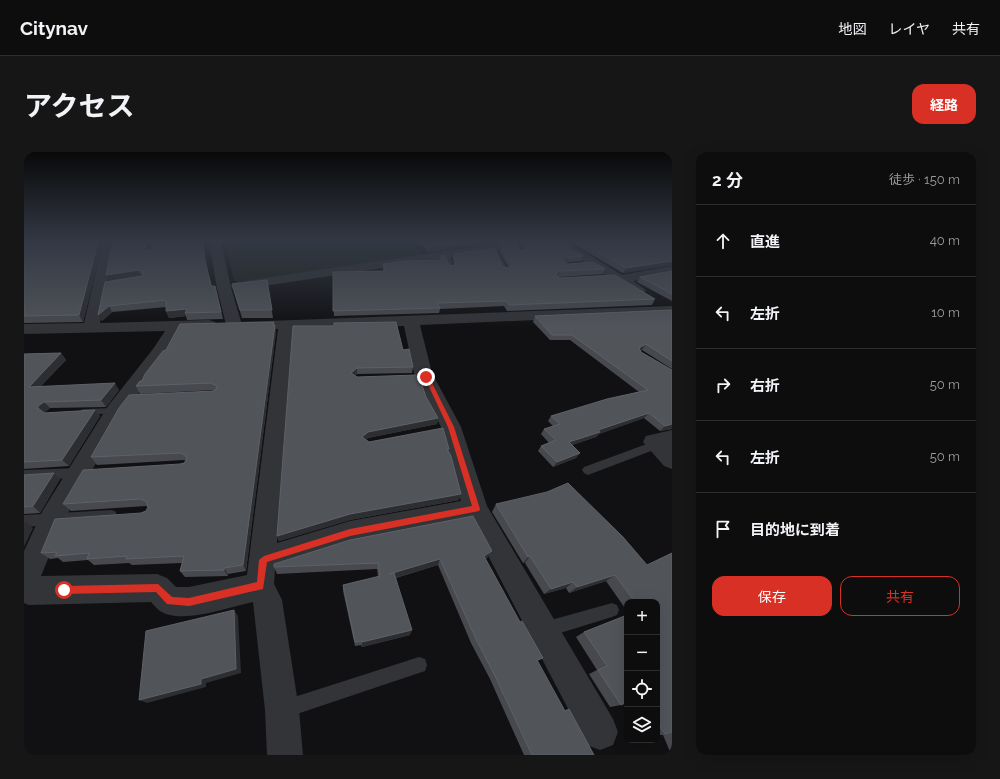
<!DOCTYPE html>
<html lang="ja">
<head>
<meta charset="utf-8">
<style>
	:root { --surface:#0d0d0e; --page:#161617; --text:#f1f3f6; --muted:#9a9c9e; --line:#2d2d2e; --accent:#d93025 }
	body { margin:0; font-family:Raleway,"Noto Sans JP",sans-serif; background:var(--page); color:var(--text) }
	.controls { position:absolute; right:12px; bottom:12px; display:grid; overflow:hidden; border-radius:8px; box-shadow:0 4px 16px #0002 }
	.controls button { width:36px; height:36px; display:grid; place-items:center; padding:0; border:0; border-bottom:1px solid var(--line); background:var(--surface); color:var(--text); font:20px sans-serif }
	.stop { position:absolute; width:12px; height:12px; margin:-9px; border:3px solid #d93025; border-radius:50%; background:#fff }
	.stop.end { background:#d93025; border-color:#fff; box-shadow:0 1px 4px #0008 }
	.list { margin:0; padding:0; list-style:none }
	h2 { display:flex; justify-content:space-between; align-items:center; height:52px; margin:0; padding:0 16px; font-size:17px }
	h2 small { font-size:13px; font-weight:400; color:var(--muted) }
	.list li { display:grid; grid-template-columns:26px 1fr auto; gap:12px; align-items:center; box-sizing:border-box; height:72px; padding:0 16px; border-top:1px solid var(--line) }
	.list b { display:block; font-size:15px; white-space:nowrap }
	.list em { font-size:13px; font-style:normal; color:var(--muted) }
	.actions { display:flex; gap:8px; padding:12px 16px }
	.actions a { flex:1; padding:9px 0; border:1px solid var(--accent); border-radius:12px; text-align:center; font-size:14px; color:var(--accent) }
	.actions .main { background:var(--accent); color:#fff }
	.icon { flex:none; width:22px; height:22px; fill:none; stroke:currentColor; stroke-width:2; stroke-linecap:round; stroke-linejoin:round }
	.map { position:relative; flex:none; width:648px; height:603px; overflow:hidden; border-radius:12px }
	header { display:flex; align-items:center; gap:24px; box-sizing:border-box; height:56px; padding:0 20px; background:var(--surface); border-bottom:1px solid var(--line) }
	header strong { font-size:19px }
	nav { display:flex; gap:22px; margin-inline-start:auto; font-size:14px }
	.intro { display:flex; align-items:center; justify-content:space-between; box-sizing:border-box; height:96px; padding:0 24px }
	h1 { margin:0; font-size:28px }
	.button { padding:10px 18px; border-radius:12px; background:var(--accent); color:#fff; font-size:14px; font-weight:700 }
	main { display:flex; gap:24px; padding:0 24px }
	aside { flex:1; background:var(--surface); border-radius:12px; box-shadow:0 4px 16px #0002 }
	.map>svg:first-child { display:block }
	.green { fill:#1e251e }
	.lines { fill:none; stroke-linecap:round; stroke-linejoin:round }
	.service { fill:#333438; fill-rule:evenodd }
	.minor { fill:#333438; fill-rule:evenodd }
	.tertiary { fill:#333438; fill-rule:evenodd }
	.wall { fill:#47494e }
	.shaded-wall { fill:#2d2e32 }
	.building { fill:#515459; stroke:#5e6167 }
	.route { fill:#d93025 }
</style>
</head>
<body>
<header>
<strong>Citynav</strong>
<nav><a>地図</a><a>レイヤ</a><a>共有</a></nav>
</header>
<div class="intro"><h1>アクセス</h1><a class="button">経路</a></div>
<main>
<div class="map">
<svg width="648" height="603" viewBox="0 0 648 603">
	<rect width="100%" height="100%" fill="#111113"/>
	<path class="green" d="M205,90H385L398,102L397,104L215,130L210,129L201,92Z"/>
	<g class="lines">
		<g class="service">
			<path d="M118,90H133L130,103L125,102L127,93L110,95L107,93Z"/>
			<path d="M467,95L472,96L485,119L484,120L479,119Z"/>
			<path d="M423,101L426,103L430,118L425,117L420,103Z"/>
			<path d="M91,256L96,259L95,261L59,263L54,260L59,257Z"/>
			<path d="M631,289L635,290L636,293L635,296L564,323L560,321L558,318L560,315Z"/>
			<path d="M55,316L59,318L61,321L59,324L55,326L0,328V318Z"/>
			<path d="M87,358L91,359L93,363L91,367L87,368L0,375V363Z"/>
			<path d="M588,451L593,453L595,458L593,463L588,465L520,486L515,483L512,478L515,473L520,470Z"/>
			<path d="M395,505L401,507L403,513L401,519L395,521L261,566L255,563L252,557L255,551L261,548Z"/>
		</g>
		<g class="minor">
			<path d="M79,90H91L76,171L185,168L191,170L193,173L191,176L158,178L142,204L99,263L39,370L17,424L133,422L143,426L152,435H165L223,423L254,177L215,176L213,173L215,170L648,154V162L396,173L408,221L437,275L463,354L589,567L594,580L589,593L576,598L563,593L446,369L326,393L251,417L250,432L258,448L275,558L279,603H243L241,558L229,450C205,455 157,473 136,459C133,457 130,453 127,450L5,453L0,451V399L19,358L84,254L129,197L141,179L0,182V172L60,171ZM380,174L390,221L417,275L437,349L326,369L253,391L269,177Z"/>
			<path d="M482,90H514L509,93L214,138L209,137L207,134L209,131L214,130Z"/>
			<path d="M529,90H543L598,123L648,114V122L609,129L622,138L620,141H610Z"/>
			<path d="M648,278V317L640,314L619,290L622,284Z"/>
		</g>
		<path class="tertiary" d="M185,90H197L207,136L218,173L216,176H204L202,173L193,136Z"/>
	</g>
	<g class="wall">
		<path d="M0,90H79L59,170L0,171Z"/>
		<path d="M91,90H106L125,95V98L182,114L188,134H191L199,167L163,168L162,164L145,166L142,159V155L88,160L78,169L90,128L92,92Z"/>
		<path d="M395,90H469L405,100Z"/>
		<path d="M547,90H648V113L599,121Z"/>
		<path d="M501,91L559,104L557,109L541,110L544,112L581,117L579,122L534,125L535,126L631,147L628,153L483,159L480,154L416,157L415,161L310,164L309,120L359,119V112L415,108L416,104L421,103L425,113L430,114L429,107L430,102L485,116L476,100L477,95L500,98L499,96Z"/>
		<path d="M648,119V149L613,130L616,125Z"/>
		<path d="M243,128L249,166H218L208,132Z"/>
		<path d="M648,158V217L618,198L616,199L648,277L636,279L620,266L575,282L572,285L548,293L556,301L552,306L529,315L514,299L517,294L525,291L517,282L520,277L529,274L524,269L527,264L615,240L546,188H526L509,170L511,164Z"/>
		<path d="M250,170L252,180L222,419L204,422V424L161,425L156,419L158,411L108,413L105,411L70,413L64,408L39,410L34,406L26,407L17,401L122,359L124,355L122,354L47,359L39,352L160,311L162,309L160,308L73,313L67,305L190,238L116,242L112,234L118,229L142,198Z"/>
		<path d="M310,174L379,198L389,215L388,221L333,222L331,224L333,225L394,230L414,266L413,272L344,286L341,288L345,290L425,297L424,299L435,348L326,368L255,389L253,384Z"/>
		<path d="M37,201L42,208L17,234L95,238L82,255L26,256L20,261L71,258L76,264L45,314L0,317V202Z"/>
		<path d="M0,323L36,327L16,361L0,362Z"/>
		<path d="M472,352L623,413L648,401V602H647L639,583H633V450H603V459L582,429L545,441L542,436L520,442L501,411H499L468,360Z"/>
		<path d="M468,399L463,406L461,407L496,470L519,506L513,509L540,559L545,557L570,603H500L466,527L447,491L414,413L372,426L386,483L338,495L337,493L331,494L319,439V433L354,425L353,417L253,422L250,415Z"/>
		<path d="M603,463L597,553L586,555L565,522L573,518L552,485L560,480Z"/>
	</g>
	<g class="shaded-wall">
		<path d="M74,90H79L59,170L55,163Z"/>
		<path d="M91,90H106L92,93Z"/>
		<path d="M123,90L125,95L124,103L121,97Z"/>
		<path d="M438,90H469L405,100L406,95Z"/>
		<path d="M544,105L542,110L538,112L540,107Z"/>
		<path d="M648,109V113L599,121L602,116Z"/>
		<path d="M115,118L118,125L85,129L82,123Z"/>
		<path d="M536,119L534,124L532,122Z"/>
		<path d="M85,154L88,160L78,169L74,163Z"/>
		<path d="M163,157L161,161L162,164L145,166L142,159Z"/>
		<path d="M250,170L252,180L222,419L219,413Z"/>
		<path d="M622,192L618,198L612,202L615,196Z"/>
		<path d="M37,201L42,208L10,241L5,235Z"/>
		<path d="M333,216V222L327,228V221Z"/>
		<path d="M91,231L95,238L82,255L77,248Z"/>
		<path d="M20,250L26,256L20,261L14,256V254Z"/>
		<path d="M71,258L76,264L45,314L38,308Z"/>
		<path d="M625,261L620,266L575,282L572,285L541,295L545,290L574,278Z"/>
		<path d="M414,266L413,272L344,286L338,291V285L344,280Z"/>
		<path d="M648,272V277L636,279L641,274Z"/>
		<path d="M556,301L552,306L529,315L533,310Z"/>
		<path d="M30,321L36,327L16,361L9,354Z"/>
		<path d="M437,342L435,348L326,368L255,389L253,384L326,362Z"/>
		<path d="M1,370L9,376L0,395V373Z"/>
		<path d="M468,399L463,406L456,410L460,404Z"/>
		<path d="M506,404L501,411H499L504,405Z"/>
		<path d="M416,407L414,413L364,428L365,422Z"/>
		<path d="M200,416L204,422V424L200,418Z"/>
		<path d="M591,423L582,429L545,441L553,435Z"/>
		<path d="M549,430L542,436L520,442L527,437Z"/>
		<path d="M210,458L214,464L217,521L182,531V535L123,551L115,548L177,527Z"/>
		<path d="M388,478L386,483L338,495V490Z"/>
	</g>
	<g class="building">
		<path d="M0,90H74L55,163L0,164Z"/>
		<path d="M109,90H123L121,97L127,98L130,90H179L181,108L187,134H191L197,160L161,161L163,157L142,159V148L85,154L74,163L81,130L118,124L120,122L115,118L82,123L88,93Z"/>
		<path d="M401,90H438L406,95Z"/>
		<path d="M506,90H536L559,104L544,105L540,107V109L544,112L569,110L581,117L536,119L532,122L535,126L591,123L631,147L485,153L482,149L413,151L416,156L309,159V120L361,119L359,112L381,109L421,108L416,104L421,103L425,113L432,114L430,102L470,96L479,115L485,116L488,113L477,95L493,92L495,97L501,98L503,95L501,91Z"/>
		<path d="M557,90H648V109L602,116Z"/>
		<path d="M648,119V142L616,125Z"/>
		<path d="M243,128L248,158H216L208,132Z"/>
		<path d="M648,158V209L622,192L615,196L617,200L648,218V272L641,274L625,261L574,278L576,280L545,290L556,301L533,310L517,294L532,288L520,277L536,272L527,264L583,247L624,238L548,183H528L511,164Z"/>
		<path d="M250,170L249,173H251L219,413L200,416V418L156,419L160,404L102,407L103,404L63,407L65,401L31,404L33,400L17,401L31,367L117,361L122,359L124,355L122,349L116,347L39,352L59,318L156,312L160,311L163,307L161,303L156,301L67,305L95,256L105,243L190,239L193,236V234L187,231L112,234L116,229H118L121,222L139,199L142,198L156,172Z"/>
		<path d="M372,170L379,198L385,197L389,215L333,216L327,221L333,225L392,223L394,230H397L402,245L414,266L344,280L338,285L345,290L419,276L425,297H423L427,304L437,342L326,362L253,384L269,174H310V171Z"/>
		<path d="M37,201L5,235L91,231L77,248L20,250L14,254V256L20,261L71,258L38,308L0,310V202Z"/>
		<path d="M30,321L9,354L0,355V323Z"/>
		<path d="M544,331L599,385L623,413L648,401V580L641,582L633,570V450H611L591,423L553,435L549,430L527,437L506,404L504,405L472,352L523,340Z"/>
		<path d="M449,364L468,399L460,404L496,470L498,469L519,506L513,508L541,559L545,557L570,603H508L471,524L452,487L416,407L365,422L370,421L388,478L338,490V489L331,490L319,433L356,424L354,411L250,415V412L326,388Z"/>
		<path d="M210,458L212,517L177,527V532L115,548L122,479Z"/>
		<path d="M603,463V550L597,553L574,518L583,514L560,480Z"/>
	</g>
	<linearGradient id="sky" x2="0" y2="1"><stop stop-color="#09090a"/><stop offset="0.51" stop-color="#323844"/><stop offset="1" stop-color="#323844" stop-opacity="0"/></linearGradient>
	<rect width="648" height="175" fill="url(#sky)"/>
	<path class="route" d="M400,224L405,225L430,275L456,357L455,359L326,384L243,410L239,437L165,454L143,452L132,440L37,442V435L40,434L134,432L148,445L165,446L233,430L235,408L240,404L326,377L448,354L424,275Z"/>
</svg>
<div class="controls">
<button>+</button>
<button>−</button>
<button><svg class="icon" aria-label="locate" viewBox="0 0 24 24"><circle cx="12" cy="12" r="6"/><path d="M12 2v4M12 18v4M2 12h4M18 12h4"/></svg></button>
<button><svg class="icon" aria-label="layers" viewBox="0 0 24 24"><path d="M12 4l9 5-9 5-9-5zM3 14l9 5 9-5"/></svg></button>
</div>
<div class="stop" style="left:40px;top:438px"></div>
<div class="stop end" style="left:402px;top:225px"></div>
</div>
<aside>
<h2>2 分<small>徒歩 · 150 m</small></h2>
<ul class="list">
<li><svg class="icon" aria-label="ahead" viewBox="0 0 24 24"><path d="M12 20V5M6 11l6-6 6 6"/></svg><div><b>直進</b></div><em>40 m</em></li>
<li><svg class="icon" aria-label="left" viewBox="0 0 24 24"><path d="M17 20v-9H6M10 6l-5 5 5 5"/></svg><div><b>左折</b></div><em>10 m</em></li>
<li><svg class="icon" aria-label="right" viewBox="0 0 24 24"><path d="M7 20v-9h11M14 6l5 5-5 5"/></svg><div><b>右折</b></div><em>50 m</em></li>
<li><svg class="icon" aria-label="left" viewBox="0 0 24 24"><path d="M17 20v-9H6M10 6l-5 5 5 5"/></svg><div><b>左折</b></div><em>50 m</em></li>
<li><svg class="icon" aria-label="arrive" viewBox="0 0 24 24"><path d="M6 21V4h12l-3 4 3 4H6"/></svg><div><b>目的地に到着</b></div></li>
</ul>
<div class="actions"><a class="main">保存</a><a>共有</a></div>
</aside>
</main>
</body>
</html>
